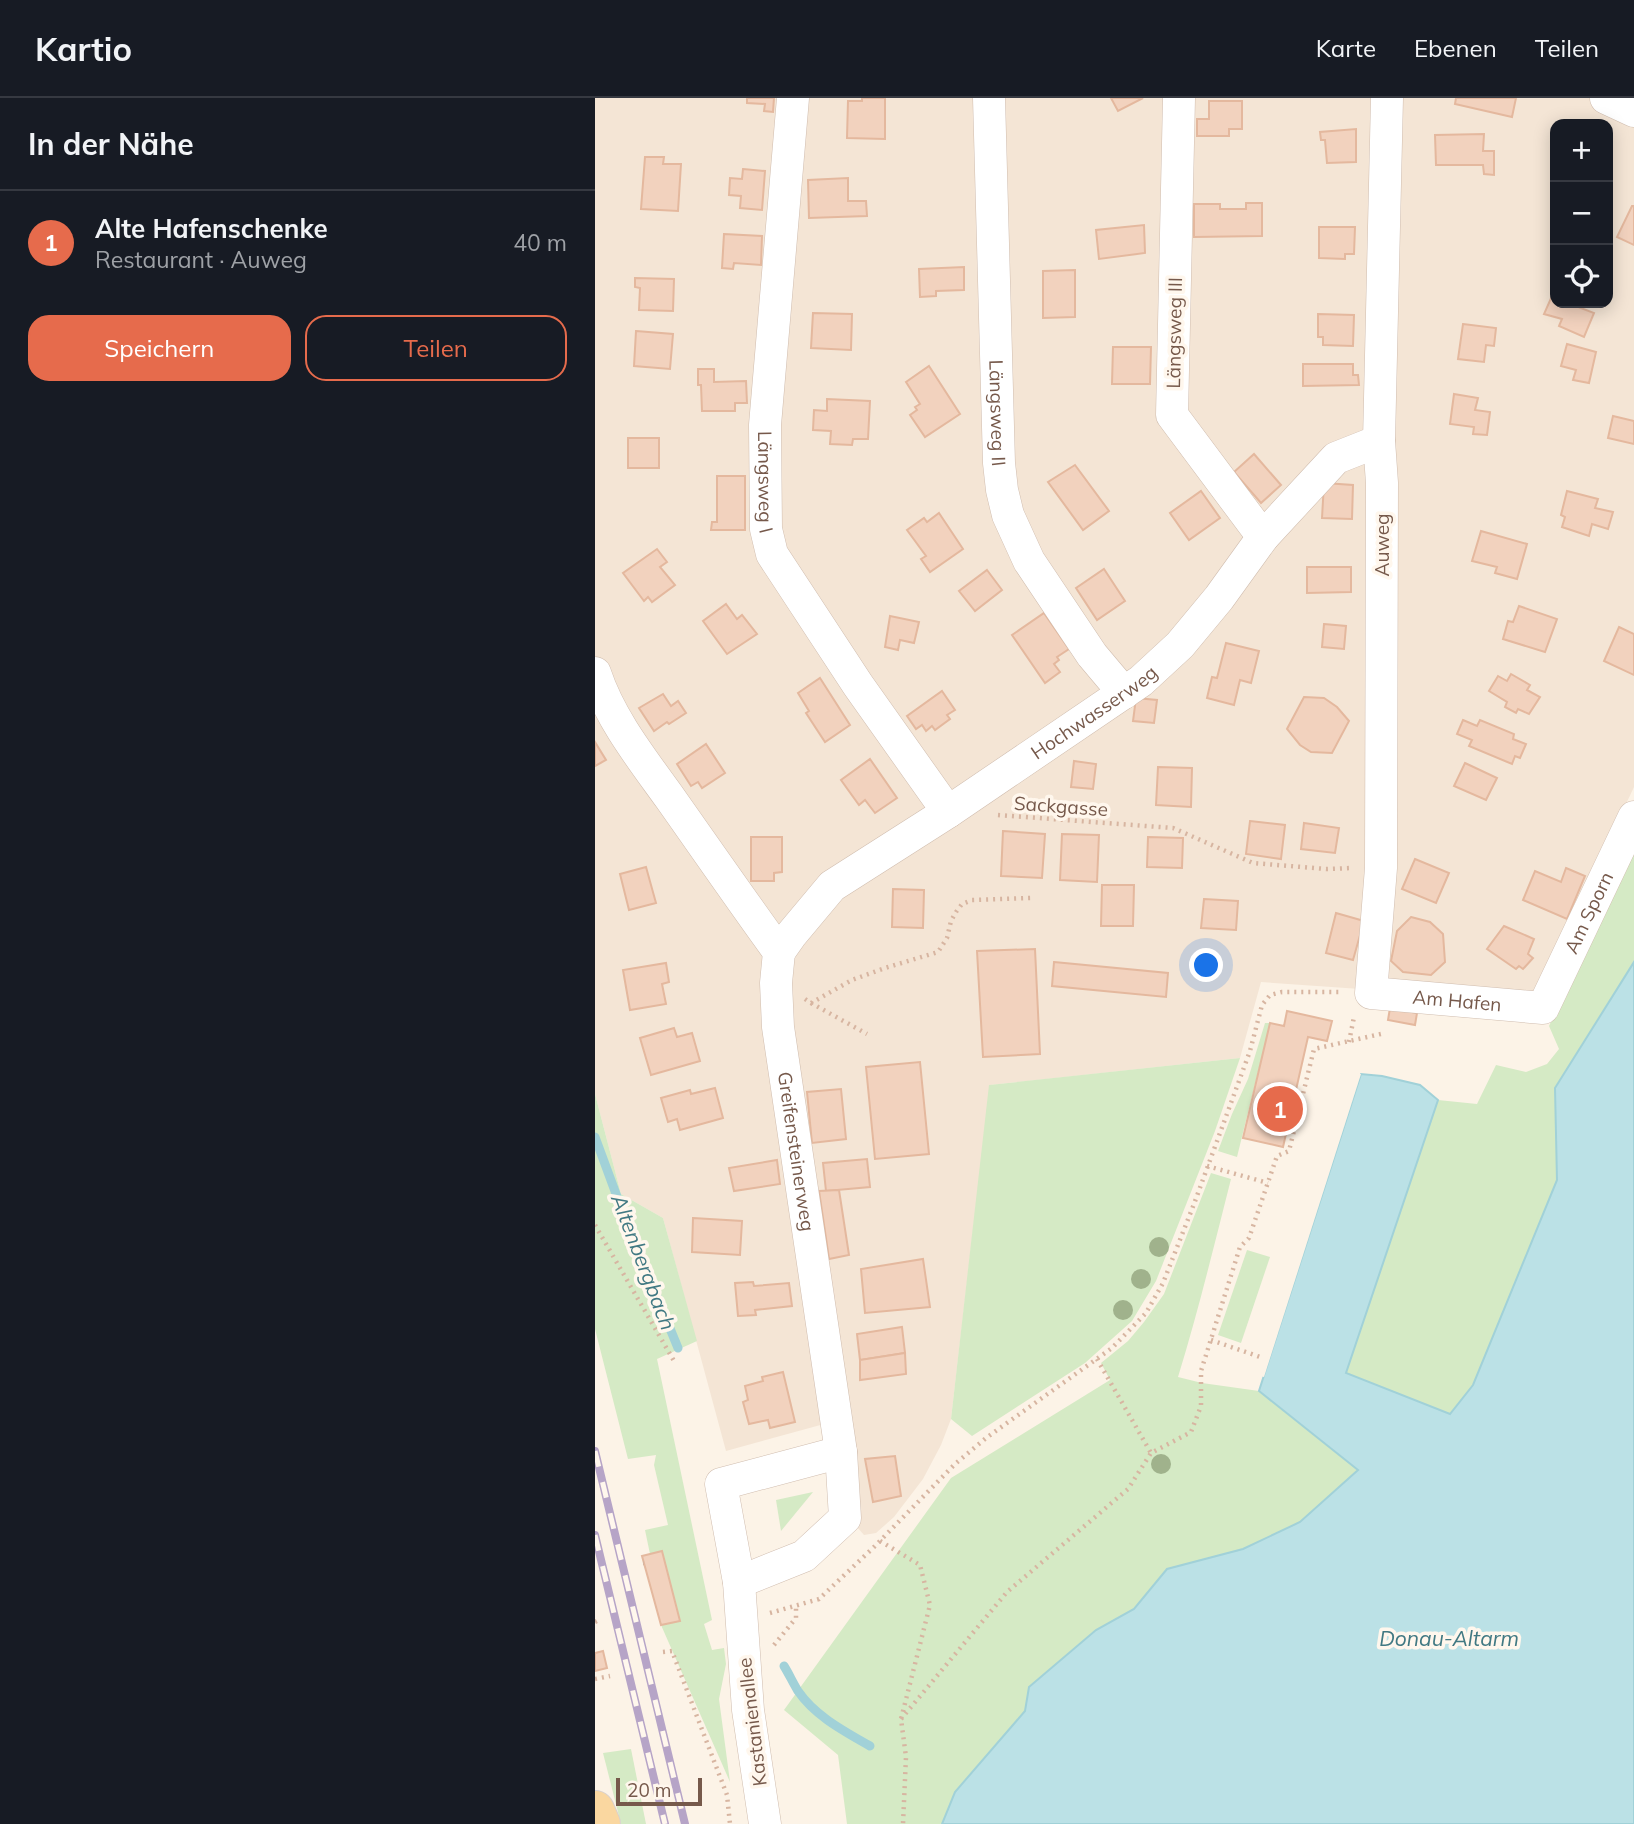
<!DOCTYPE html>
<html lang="de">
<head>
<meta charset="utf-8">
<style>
	:root { --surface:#171b24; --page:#20242c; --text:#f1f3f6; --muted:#9ea1a6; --line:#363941; --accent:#e66b4c }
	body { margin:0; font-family:Mulish,sans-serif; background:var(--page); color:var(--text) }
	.controls { position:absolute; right:21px; top:21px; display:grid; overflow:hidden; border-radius:14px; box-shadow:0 4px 18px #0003 }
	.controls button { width:63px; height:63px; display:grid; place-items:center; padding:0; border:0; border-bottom:2px solid var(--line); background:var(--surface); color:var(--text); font:35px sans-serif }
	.scale { position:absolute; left:21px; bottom:18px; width:86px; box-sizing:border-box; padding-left:7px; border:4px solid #76594b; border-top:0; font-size:19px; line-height:24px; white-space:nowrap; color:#76594b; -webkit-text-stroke:5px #fff7ed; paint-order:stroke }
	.you { position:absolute; left:612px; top:868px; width:24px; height:24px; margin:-18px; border:5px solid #fff; border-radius:50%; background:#1a73e8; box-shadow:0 0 0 10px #1a73e833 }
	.badge { display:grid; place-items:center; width:46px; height:46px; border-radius:50%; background:var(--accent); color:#fff; font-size:23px; font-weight:700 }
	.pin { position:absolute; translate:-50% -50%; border:4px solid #fff; box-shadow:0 2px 7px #0006 }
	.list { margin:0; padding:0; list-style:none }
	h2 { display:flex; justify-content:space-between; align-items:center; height:91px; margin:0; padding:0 28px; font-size:30px }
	h2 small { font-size:23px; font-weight:400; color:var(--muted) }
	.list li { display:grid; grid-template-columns:46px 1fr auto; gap:21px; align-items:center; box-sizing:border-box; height:105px; padding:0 28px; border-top:2px solid var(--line) }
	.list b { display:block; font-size:26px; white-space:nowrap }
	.list p { margin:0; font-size:23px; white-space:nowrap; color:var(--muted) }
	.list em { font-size:23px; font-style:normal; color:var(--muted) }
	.actions { display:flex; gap:14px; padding:21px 28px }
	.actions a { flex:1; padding:16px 0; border:2px solid var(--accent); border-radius:21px; text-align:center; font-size:24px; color:var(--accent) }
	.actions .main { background:var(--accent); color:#fff }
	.icon { flex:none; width:38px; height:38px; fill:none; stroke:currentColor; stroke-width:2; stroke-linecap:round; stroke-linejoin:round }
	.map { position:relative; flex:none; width:1039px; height:1726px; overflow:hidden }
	header { display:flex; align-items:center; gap:42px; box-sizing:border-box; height:98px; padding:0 35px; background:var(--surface); border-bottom:2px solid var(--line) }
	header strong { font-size:33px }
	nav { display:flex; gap:38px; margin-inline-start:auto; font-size:24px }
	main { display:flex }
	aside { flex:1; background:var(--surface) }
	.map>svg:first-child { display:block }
	.residential { fill:#f4e5d5; fill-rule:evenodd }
	.green { fill:#d5eac5 }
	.water { fill:#bbe1e6; stroke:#a1d1d8; stroke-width:2 }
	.pier { fill:#fcf3e7 }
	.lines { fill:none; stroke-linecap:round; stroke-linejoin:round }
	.stream { stroke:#a1d1d8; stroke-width:9 }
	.building { fill:#f2d2be; stroke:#e4b89e; stroke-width:2 }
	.minor-casing { stroke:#d0bdaf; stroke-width:33 }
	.major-casing { stroke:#d9d1cd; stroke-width:40 }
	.path { stroke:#d7b5a1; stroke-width:4.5; stroke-dasharray:2 5; stroke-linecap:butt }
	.minor { stroke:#fff; stroke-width:32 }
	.major { stroke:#fad7a0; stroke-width:38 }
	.rail-casing { stroke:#b6a4c7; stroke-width:8 }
	.rail { stroke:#fff7ed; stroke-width:5; stroke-dasharray:16; stroke-linecap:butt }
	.tree { fill:#a0b28c }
	.labels { text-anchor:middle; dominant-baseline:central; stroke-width:7; stroke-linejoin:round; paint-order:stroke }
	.street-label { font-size:19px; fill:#76594b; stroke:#fff7ed }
	.water-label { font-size:21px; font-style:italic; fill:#417983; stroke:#fff7ed }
</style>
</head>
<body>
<header>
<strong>Kartio</strong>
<nav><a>Karte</a><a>Ebenen</a><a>Teilen</a></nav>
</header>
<main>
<aside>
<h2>In der Nähe<small></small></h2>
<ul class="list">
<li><span class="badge">1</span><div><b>Alte Hafenschenke</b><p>Restaurant · Auweg</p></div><em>40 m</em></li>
</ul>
<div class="actions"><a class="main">Speichern</a><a>Teilen</a></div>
</aside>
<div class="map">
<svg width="1039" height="1726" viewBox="0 0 1039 1726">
	<rect width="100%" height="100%" fill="#fcf3e7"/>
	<path class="residential" d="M0,0H1039V689L938,903L666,884L645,960L395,987L356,1321L346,1347L328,1381L299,1419L281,1435L269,1437L262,1429L251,1320L131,1353L68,1120L26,1096L0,996ZM960,26H1013V205H960Z"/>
	<g class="green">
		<path d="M1039,751V864L960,990L962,1082L878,1287L855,1316L751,1275L843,1002L882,1006L901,967L931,974L952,966L964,951L954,928Z"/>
		<path d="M670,925H675L642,1059L623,1053L637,1016L653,981Z"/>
		<path d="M645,960L620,1033L561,1183L537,1223L490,1265L377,1338L356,1321L394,987Z"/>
		<path d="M0,996L26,1096L68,1120L102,1243L62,1261L117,1522L109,1526L117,1552L129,1550L131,1566L124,1601L135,1684L66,1527L85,1522L67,1453L55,1456L50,1432L73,1427L59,1367L61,1357L33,1361L0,1231Z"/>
		<path d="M616,1075L636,1081C619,1148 603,1214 583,1279L607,1285L664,1293L764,1372L705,1424L648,1451L572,1471L539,1511L501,1532L360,1694L347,1726H252L243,1657L189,1612L356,1380L515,1282L506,1265L533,1243L549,1224L569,1196Z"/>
		<path d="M652,1152L675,1159L646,1245L623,1237Z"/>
		<path d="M218,1394L186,1433L181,1402Z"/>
		<path d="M36,1651L51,1726H26L8,1655Z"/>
	</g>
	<path class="water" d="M1039,864V1726H347L360,1694L430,1613L434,1589L501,1532L539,1511L572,1471L648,1451L705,1424L763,1372L664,1293L766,976L787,978L825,987L843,1002L751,1275L855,1316L878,1287L962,1082L960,990Z"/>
	<path class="pier" d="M763,975L766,976L669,1279L665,1278Z"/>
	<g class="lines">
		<g class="stream">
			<path d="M0,1039L31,1123L83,1250"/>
			<path d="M189,1568C194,1576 198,1585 203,1593C220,1618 249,1633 275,1648"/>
		</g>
	</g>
	<g class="building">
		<path d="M152,0H179L178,14L169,13L170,6L152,5Z"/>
		<path d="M267,0H290V41L252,40L253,3H267Z"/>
		<path d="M516,0H548L523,13Z"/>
		<path d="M861,0H921L917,19L860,6Z"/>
		<path d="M614,3H647V31H634V38H602V21H614Z"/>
		<path d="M761,31V64L732,65L730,42H726L725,34Z"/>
		<path d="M889,36L888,53H899V77L889,76L888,67H841L840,37Z"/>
		<path d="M50,59H69L68,66H86L83,113L46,111Z"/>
		<path d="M148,71L170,73L167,112L145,110L146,98L134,97L135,80L147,81Z"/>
		<path d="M253,80V103H271L272,118L214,120L213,82Z"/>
		<path d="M651,105H667V138L599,139V106H625V111H651Z"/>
		<path d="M1037,108H1039V147L1022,139Z"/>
		<path d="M549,127L550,155L504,161L501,132Z"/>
		<path d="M724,129H760L759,156H750V161L724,160Z"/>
		<path d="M129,136L167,138L166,167L139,165L138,171L127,170Z"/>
		<path d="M369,169V192L341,193V198L325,199L324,171Z"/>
		<path d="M480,172V219L448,220V173Z"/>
		<path d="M40,180L79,181L78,213L44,212L45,190L40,189Z"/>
		<path d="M957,198L960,200V205H973L999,215L989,239L964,228L967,221L949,216Z"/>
		<path d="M218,215L257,216L256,252L216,250Z"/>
		<path d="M723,216L759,217L758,248L728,247V239H723Z"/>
		<path d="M868,226L901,230L899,248L891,247L889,264L863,261Z"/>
		<path d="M41,233L78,236L75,271L39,268Z"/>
		<path d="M972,246L1001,254L994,285L978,282L981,272L966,268Z"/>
		<path d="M518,249H556L555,286H517Z"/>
		<path d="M708,266H758V277H763L764,287L708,288Z"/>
		<path d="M334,268L365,316L330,339L315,317L322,312L320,309L325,306L311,284Z"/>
		<path d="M103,271H119V284L151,283L152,305H140V313H107L106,287H103Z"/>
		<path d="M859,296L883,300L880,312L895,314L892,337L878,336L879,329L855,326Z"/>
		<path d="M232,301L275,303L273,341H258L257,347L235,346L236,333L218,332L219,312L232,313Z"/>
		<path d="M1018,318L1039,323V346L1013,340Z"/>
		<rect x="33" y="340" width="31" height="30"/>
		<path d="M659,356L686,387L666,405L639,374Z"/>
		<path d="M480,367L514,413L488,432L453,384Z"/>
		<path d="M122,378H150V432H116L117,424H122Z"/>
		<path d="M729,385L758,387L757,421L727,420Z"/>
		<path d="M606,393L625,420L594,442L575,415Z"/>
		<path d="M972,393L1003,401L1000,410L1018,414L1013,431L997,426L994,438L967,429L970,419L966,417Z"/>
		<path d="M344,415L368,451L335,474L326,461L331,458L312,432L329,420L332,424Z"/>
		<path d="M886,433L932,446L922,481L900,475L902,469L877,463Z"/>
		<path d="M62,451L72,464L65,469L80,487L57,504L53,499L49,503L28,475Z"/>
		<path d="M712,469H756V494L712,495Z"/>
		<path d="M509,471L530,503L502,522L481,490Z"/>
		<path d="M392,472L407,492L380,513L364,493Z"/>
		<path d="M131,506L142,521L147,517L162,536L132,556L108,523Z"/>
		<path d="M924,508L962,521L950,554L908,541L913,523L918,524Z"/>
		<path d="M449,515L474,551L462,559L464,562L459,566L465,574L450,585L417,537Z"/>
		<path d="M295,518L324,524L319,545L305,542L303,552L290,549Z"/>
		<path d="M729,526L751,528L749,551L727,549Z"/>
		<path d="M1024,529L1039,536V577L1009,563Z"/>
		<path d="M631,545L664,553L656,585L645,582L639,607L612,600L617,579L622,580Z"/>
		<path d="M916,576L935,587L932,592L945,599L934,616L923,611L921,615L910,609L912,604L894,593L903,578L912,583Z"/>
		<path d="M225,580L255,627L230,644L211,615L214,613L203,595Z"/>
		<path d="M347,593L360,612L352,617L355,621L340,632L337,628L331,633L327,627L321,631L312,618Z"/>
		<path d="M68,596L76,608L83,603L91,615L74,626L72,624L59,633L44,610Z"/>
		<path d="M709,599L729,600L742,609L754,623L737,655L716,654L705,647L692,631Z"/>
		<path d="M541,600L562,602L559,625L538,623Z"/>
		<path d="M868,622L882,628L885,622L919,636L918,641L931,646L925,660L920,658L917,666L874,648L877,642L862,636Z"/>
		<path d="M0,644L11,662L0,668Z"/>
		<path d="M111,646L130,675L107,690L103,684L96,688L82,666Z"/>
		<path d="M275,661L302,700L280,715L270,702L264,707L246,682Z"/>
		<path d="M479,663L501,666L498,691L476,689Z"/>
		<path d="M870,665L902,680L891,702L859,688Z"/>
		<path d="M563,669L597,670L596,709L561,707Z"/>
		<path d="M655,723L690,727L686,761L651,756Z"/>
		<path d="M709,725L744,730L740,755L706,751Z"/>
		<path d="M408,733L450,736L447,780L406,778Z"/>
		<path d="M467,736L504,737L502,784L465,782Z"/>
		<path d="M156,739H187V774L179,775V783H156Z"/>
		<path d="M553,739L588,740L587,770L552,769Z"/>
		<path d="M820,761L854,775L841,805L807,791Z"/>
		<path d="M51,769L61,805L34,812L25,776Z"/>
		<path d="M971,770L990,778L972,821L928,802L940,773L966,784Z"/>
		<path d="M507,787H539L538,828H506Z"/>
		<path d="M298,791L329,792L328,830L297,829Z"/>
		<path d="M609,801L643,803L641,832L606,830Z"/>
		<path d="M741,815L769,823L758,862L731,855Z"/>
		<path d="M816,819L835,824L848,836L850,864L836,877L808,874L796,863L802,833Z"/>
		<path d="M909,828L939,841L933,856L938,860L928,871L924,868L921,871L892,851Z"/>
		<path d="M440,851L445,956L388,959L382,853Z"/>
		<path d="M459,864L573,875L571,899L457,888Z"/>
		<path d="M71,865L74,884L67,886L71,906L35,912L28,872Z"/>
		<path d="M795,910L822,915L820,927L793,922Z"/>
		<path d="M692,913L737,923L732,943L713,939L688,1049L648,1040L675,925L689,928Z"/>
		<path d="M79,930L82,939L97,935L105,963L56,977L45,940Z"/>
		<path d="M325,964L334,1056L280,1061L271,969Z"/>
		<path d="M120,990L128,1020L85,1032L82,1021L73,1024L66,1000L95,992L96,996Z"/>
		<path d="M246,991L251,1041L217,1045L212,994Z"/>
		<path d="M272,1061L275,1089L231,1093L228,1065Z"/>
		<path d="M182,1062L185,1086L139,1093L134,1070Z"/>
		<path d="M244,1092L254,1157L234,1161L224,1093Z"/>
		<path d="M98,1120L147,1123L145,1157L97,1154Z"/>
		<path d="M328,1161L335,1209L270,1215L266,1171Z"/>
		<path d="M158,1184L159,1188L194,1185L197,1208L160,1212L161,1217L143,1218L140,1185Z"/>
		<path d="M307,1229L310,1255L265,1262L262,1236Z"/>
		<path d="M310,1255L311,1276L265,1282V1262Z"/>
		<path d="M188,1274L200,1324L175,1330L173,1322L154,1326L148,1304L153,1302L150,1288L168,1283L167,1279Z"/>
		<path d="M300,1358L306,1398L278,1404L270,1361Z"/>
		<path d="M67,1453L85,1523L66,1527L47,1458Z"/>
		<path d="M8,1553L12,1570L0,1573V1555Z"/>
	</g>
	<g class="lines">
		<defs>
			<g id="minor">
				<path id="s1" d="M198,0L170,327L171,431L177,456L263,587L353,714"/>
				<path id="s2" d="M394,0L404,365L407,392L413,417L434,463L497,557L529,595"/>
				<path d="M584,0L577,317L668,439"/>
				<path id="s3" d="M792,0L784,343L787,385L786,770L776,895L948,910L1039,719"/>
				<path d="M1011,0L1039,13"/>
				<path id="s4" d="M0,575C15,621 47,661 75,700C111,751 147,803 184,854L181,885L183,929L246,1354L250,1420L209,1458L144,1484"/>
				<path id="s5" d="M184,854L196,837L237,788L353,714L546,583L585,547L624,500L668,439L741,360L784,343"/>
				<path d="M170,1726L153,1612L144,1484L126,1386L246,1354"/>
			</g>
			<path id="major" d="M0,1712L6,1726"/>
		</defs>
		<use href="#minor" class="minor-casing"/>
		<use href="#major" class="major-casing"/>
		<g class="path">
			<path d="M403,717L578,730L658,765L731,771L757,770"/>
			<path d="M210,901L216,905L257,882L290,870L343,854L352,840L356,823L361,814L367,806L377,802L436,800"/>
			<path d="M216,905L272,936"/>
			<path d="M754,944L759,919"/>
			<path d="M612,1068L673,1085"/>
			<path d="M0,1127L79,1263"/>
			<path d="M616,1242L668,1260"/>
			<path d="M502,1261L556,1355"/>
			<path d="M285,1443L325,1467L335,1507L306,1621L311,1659L308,1726"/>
			<path d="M48,1465H49"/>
			<path d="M175,1515L224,1501L279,1449L360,1366L391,1340L517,1250L551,1215L568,1185L599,1106L655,953L667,907L675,897L687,894H747"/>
			<path d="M0,1524L2,1523"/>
			<path d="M179,1547L201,1520V1507"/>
			<path d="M68,1554L77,1553L132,1697L135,1726"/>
			<path d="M0,1581L15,1578"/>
			<path d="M306,1621L412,1494L533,1391L556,1355L596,1334L606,1308V1273L645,1149L654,1140L682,1058L694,1053L719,951L790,935"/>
		</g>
		<use href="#minor" class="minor"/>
		<use href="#major" class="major"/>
		<defs>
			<g id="rail">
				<path d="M0,1353L90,1726"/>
				<path d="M0,1437L70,1726"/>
			</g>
		</defs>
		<use href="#rail" class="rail-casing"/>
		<use href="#rail" class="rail"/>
	</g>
	<g class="tree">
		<circle cx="564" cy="1149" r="10"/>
		<circle cx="546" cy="1181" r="10"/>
		<circle cx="528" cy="1212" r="10"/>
		<circle cx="566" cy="1366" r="10"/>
	</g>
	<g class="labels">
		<g class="street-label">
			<text transform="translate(579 235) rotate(-89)">Längsweg III</text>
			<text stroke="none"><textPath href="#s2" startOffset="315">Längsweg II</textPath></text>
			<text stroke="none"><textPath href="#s1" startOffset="385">Längsweg I</textPath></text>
			<text transform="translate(787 447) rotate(-90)">Auweg</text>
			<text stroke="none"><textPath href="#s5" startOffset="399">Hochwasserweg</textPath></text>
			<text transform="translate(466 708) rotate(4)">Sackgasse</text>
			<text stroke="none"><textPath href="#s3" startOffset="1174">Am Sporn</textPath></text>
			<text stroke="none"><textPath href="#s3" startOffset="982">Am Hafen</textPath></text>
			<text stroke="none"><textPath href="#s4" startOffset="536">Greifensteinerweg</textPath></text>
			<text transform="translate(157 1624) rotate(-97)">Kastanienallee</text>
		</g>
		<g class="water-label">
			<text transform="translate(49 1164) rotate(69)">Altenbergbach</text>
			<text x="854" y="1540">Donau-Altarm</text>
		</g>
	</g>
</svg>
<div class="controls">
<button>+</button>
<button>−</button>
<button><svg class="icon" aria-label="locate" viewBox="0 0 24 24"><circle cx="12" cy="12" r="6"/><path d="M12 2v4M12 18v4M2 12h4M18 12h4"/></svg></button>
</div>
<div class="scale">20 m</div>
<div class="you"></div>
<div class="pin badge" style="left:685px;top:1011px">1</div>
</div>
</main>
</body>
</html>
